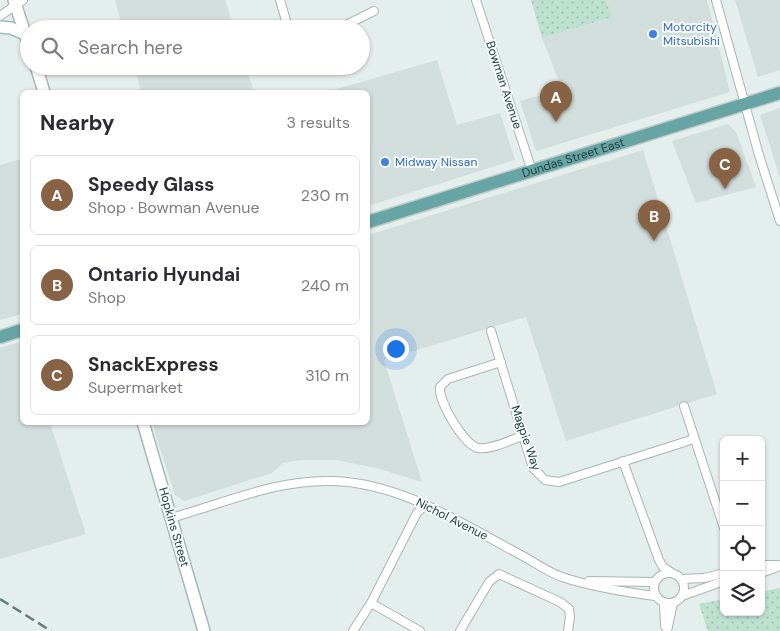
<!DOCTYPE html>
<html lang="en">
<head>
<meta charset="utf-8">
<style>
	:root { --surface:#fff; --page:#f2f2f3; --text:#2b2b33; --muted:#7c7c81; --line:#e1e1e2; --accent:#876245 }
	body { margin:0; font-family:"DM Sans",sans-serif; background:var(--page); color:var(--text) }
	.controls { position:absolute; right:15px; bottom:15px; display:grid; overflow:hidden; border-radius:8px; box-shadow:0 1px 4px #0004 }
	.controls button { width:45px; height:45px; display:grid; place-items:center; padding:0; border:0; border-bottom:1px solid var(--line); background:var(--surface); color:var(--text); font:25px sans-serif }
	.you { position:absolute; left:395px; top:348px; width:18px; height:18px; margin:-12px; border:4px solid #fff; border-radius:50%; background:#1a73e8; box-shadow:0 0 0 8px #1a73e833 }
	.badge { display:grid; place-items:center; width:32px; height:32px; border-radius:50%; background:var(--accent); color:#fff; font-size:16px; font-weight:700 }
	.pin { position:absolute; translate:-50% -41px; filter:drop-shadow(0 1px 2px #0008) }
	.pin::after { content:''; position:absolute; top:26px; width:18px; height:15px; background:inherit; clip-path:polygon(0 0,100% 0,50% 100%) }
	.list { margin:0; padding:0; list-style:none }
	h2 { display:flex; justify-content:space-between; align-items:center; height:65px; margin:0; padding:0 20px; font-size:21px }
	h2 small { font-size:16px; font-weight:400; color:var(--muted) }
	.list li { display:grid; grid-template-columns:32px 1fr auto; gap:15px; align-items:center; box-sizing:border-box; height:80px; margin:0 10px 10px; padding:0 10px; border:1px solid var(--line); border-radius:8px }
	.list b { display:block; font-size:19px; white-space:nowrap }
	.list p { margin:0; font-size:16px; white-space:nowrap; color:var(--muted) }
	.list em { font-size:16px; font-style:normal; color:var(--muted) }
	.icon { flex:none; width:28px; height:28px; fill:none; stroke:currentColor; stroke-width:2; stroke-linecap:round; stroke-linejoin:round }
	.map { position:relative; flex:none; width:780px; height:631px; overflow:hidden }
	.search { position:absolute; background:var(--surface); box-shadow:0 1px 4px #0004; left:20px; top:20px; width:350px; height:55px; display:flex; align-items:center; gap:12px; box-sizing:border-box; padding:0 18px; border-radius:28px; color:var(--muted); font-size:19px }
	.panel { position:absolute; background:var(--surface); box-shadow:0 1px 4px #0004; left:20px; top:90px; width:350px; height:335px; border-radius:8px }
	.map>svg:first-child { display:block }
	.built { fill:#d2dedc }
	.park { fill:url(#park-dots) }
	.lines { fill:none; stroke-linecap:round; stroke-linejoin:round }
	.minor-casing { stroke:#a6b7b5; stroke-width:10 }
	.secondary-casing { stroke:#a2bab8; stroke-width:14 }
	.primary-casing { stroke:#c1caca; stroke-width:15 }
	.minor { stroke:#fff; stroke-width:8 }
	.secondary { stroke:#fff; stroke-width:11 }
	.primary { stroke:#67a5a4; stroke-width:12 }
	.rail { stroke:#5d7c7b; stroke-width:2.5; stroke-dasharray:10 5; stroke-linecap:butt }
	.shop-dot { fill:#3f7fe0; stroke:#f5faf9; stroke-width:2 }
	.labels { text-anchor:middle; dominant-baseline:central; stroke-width:4; stroke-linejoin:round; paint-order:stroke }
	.shop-label { font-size:12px; fill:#366cbe; stroke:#f5faf9; text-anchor:start }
	.street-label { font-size:12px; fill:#234140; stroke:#f5faf9 }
</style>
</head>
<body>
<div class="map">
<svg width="780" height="631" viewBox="0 0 780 631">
	<defs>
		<pattern id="park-dots" width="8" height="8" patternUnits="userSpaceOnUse" patternTransform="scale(1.25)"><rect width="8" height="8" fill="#bde0cf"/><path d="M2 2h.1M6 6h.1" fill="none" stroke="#a2c1b3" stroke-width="1.8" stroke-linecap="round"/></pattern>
	</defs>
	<rect width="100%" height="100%" fill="#e4eeec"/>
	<g class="built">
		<path d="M115,0H225L234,29H123Z"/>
		<path d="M605,0H707L730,92L536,151L520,101L562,89L542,38L613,17Z"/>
		<path d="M735,0H780V70L758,77Z"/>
		<path d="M437,60L457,125L500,113L515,160L368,206V92H326Z"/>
		<path d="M134,66H246L254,92H141Z"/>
		<path d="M780,108V178L760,115Z"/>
		<path d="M728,124L736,132L756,187L696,203L672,141Z"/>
		<path d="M643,150L717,394L566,441L526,317L384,360L422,482L376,468L336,460H300L283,463L272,473L184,501L175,495L152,423L368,422V235Z"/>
		<path d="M22,159V314L0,320V165Z"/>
		<path d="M22,341V422L50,423L86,534L0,559V348Z"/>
	</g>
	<g class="park">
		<path d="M531,0H605L613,17L542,38Z"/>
		<path d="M780,588V631H708L699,604L724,599V612H761V592Z"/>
	</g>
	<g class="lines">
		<defs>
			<g id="minor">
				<path d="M280,0L287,24L291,29"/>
				<path d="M476,0L532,171"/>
				<path d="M716,0L759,155L780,221"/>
				<path d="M0,16L23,0"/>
				<path d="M338,29L374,11"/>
				<path d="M491,331L533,468L545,480L559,482L694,439"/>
				<path d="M501,362L448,379L440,387C438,401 464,445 478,448C491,450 511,440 524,435"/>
				<path d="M684,406L724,528"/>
				<path d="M623,461L659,560L663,567L672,573"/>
				<path d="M171,518C225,503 277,479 333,481C401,483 461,523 519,554C533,561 547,572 562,577C592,587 624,592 655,596"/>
				<path d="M761,565H778"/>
				<circle cx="669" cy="588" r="15"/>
				<path d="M761,573L780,566"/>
				<path d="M681,579L704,578L724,573"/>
				<path d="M589,581L654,582"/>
				<path d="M682,596L724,581"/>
				<path d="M371,603L420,631"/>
				<path d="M664,603L665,626"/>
				<path d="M353,631L371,603L417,513L426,504"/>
				<path d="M460,631L489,582L499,574L560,602L569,609L570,617L568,631"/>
				<path d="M667,631L673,603"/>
			</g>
			<g id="secondary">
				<path d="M14,0L29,46"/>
				<path d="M0,27L11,28L25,34"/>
				<path d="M36,66L44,92"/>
				<path d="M143,422L204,631"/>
			</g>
			<g id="primary">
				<path id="s1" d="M368,222L780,93"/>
				<path d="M0,337L22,330"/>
			</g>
		</defs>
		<use href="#minor" class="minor-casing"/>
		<use href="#secondary" class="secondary-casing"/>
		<use href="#primary" class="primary-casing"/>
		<use href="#minor" class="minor"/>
		<use href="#secondary" class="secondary"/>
		<use href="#primary" class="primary"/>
		<path class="rail" d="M0,599L51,631"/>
	</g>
	<g class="shop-dot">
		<circle cx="653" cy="34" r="5"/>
		<circle cx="385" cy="162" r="5"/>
	</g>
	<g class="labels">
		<g class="shop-label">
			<text x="663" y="27">Motorcity<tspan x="663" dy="14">Mitsubishi</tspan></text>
			<text x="395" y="162">Midway Nissan</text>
		</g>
		<g class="street-label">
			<text transform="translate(504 85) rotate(72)">Bowman Avenue</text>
			<text stroke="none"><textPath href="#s1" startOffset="215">Dundas Street East</textPath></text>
			<text transform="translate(526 438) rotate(71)">Magpie Way</text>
			<text transform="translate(452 519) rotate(27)">Nichol Avenue</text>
			<text transform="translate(174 527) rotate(74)">Hopkins Street</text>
		</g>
	</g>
</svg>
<div class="controls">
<button>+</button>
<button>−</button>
<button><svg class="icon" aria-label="locate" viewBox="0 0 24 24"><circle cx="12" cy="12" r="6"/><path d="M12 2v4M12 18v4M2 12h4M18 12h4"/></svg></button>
<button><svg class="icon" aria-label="layers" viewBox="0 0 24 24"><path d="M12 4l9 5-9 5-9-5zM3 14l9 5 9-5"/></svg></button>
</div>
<div class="you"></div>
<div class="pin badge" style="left:556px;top:122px">A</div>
<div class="pin badge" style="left:654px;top:241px">B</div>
<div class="pin badge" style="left:725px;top:189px">C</div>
<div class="search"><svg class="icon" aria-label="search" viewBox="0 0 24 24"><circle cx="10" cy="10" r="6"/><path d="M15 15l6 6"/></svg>Search here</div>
<section class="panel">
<h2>Nearby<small>3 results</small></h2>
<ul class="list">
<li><span class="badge">A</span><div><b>Speedy Glass</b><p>Shop · Bowman Avenue</p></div><em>230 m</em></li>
<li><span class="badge">B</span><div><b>Ontario Hyundai</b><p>Shop</p></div><em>240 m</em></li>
<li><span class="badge">C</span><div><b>SnackExpress</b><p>Supermarket</p></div><em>310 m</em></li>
</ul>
</section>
</div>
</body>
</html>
